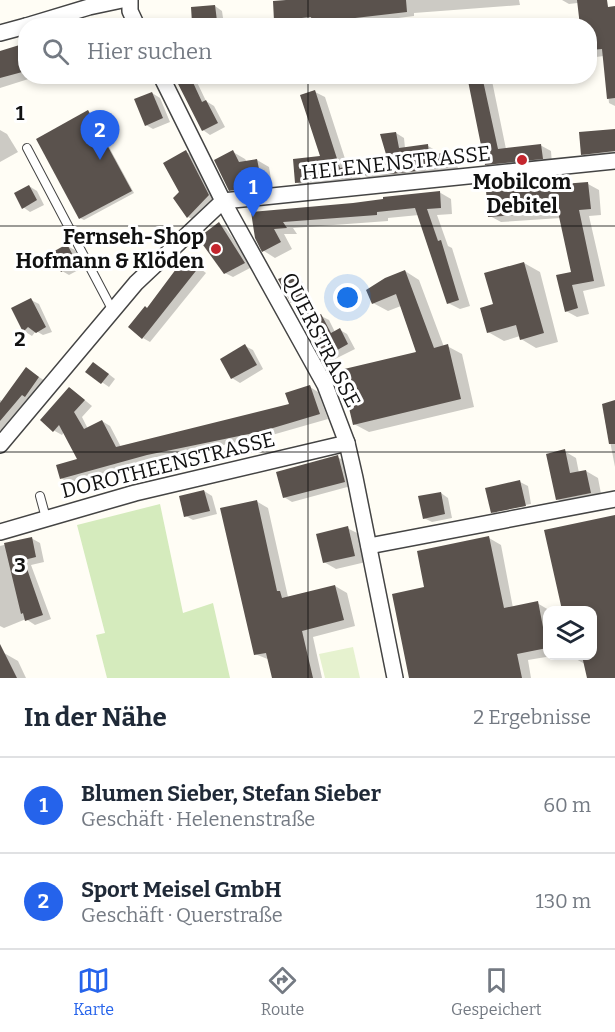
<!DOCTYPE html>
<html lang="de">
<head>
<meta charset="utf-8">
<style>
	:root { --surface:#fff; --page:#f6f6f7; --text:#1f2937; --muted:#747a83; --line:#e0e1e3; --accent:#2563eb }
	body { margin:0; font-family:Bitter,serif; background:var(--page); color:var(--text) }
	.controls { position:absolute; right:18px; bottom:18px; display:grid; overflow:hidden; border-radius:12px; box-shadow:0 3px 9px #0003 }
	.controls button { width:54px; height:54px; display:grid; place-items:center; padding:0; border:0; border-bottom:2px solid var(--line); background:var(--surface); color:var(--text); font:30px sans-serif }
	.you { position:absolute; left:348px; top:298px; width:21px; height:21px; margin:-15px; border:4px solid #fff; border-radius:50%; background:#1a73e8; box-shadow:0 0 0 9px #1a73e833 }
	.badge { display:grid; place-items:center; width:39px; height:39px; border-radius:50%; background:var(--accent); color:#fff; font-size:20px; font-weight:700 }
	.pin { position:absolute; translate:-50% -50px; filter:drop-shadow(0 2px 3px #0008) }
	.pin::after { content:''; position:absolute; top:32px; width:21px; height:18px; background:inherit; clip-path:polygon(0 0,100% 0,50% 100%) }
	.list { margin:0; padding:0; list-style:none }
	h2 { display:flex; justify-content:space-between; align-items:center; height:78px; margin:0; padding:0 24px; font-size:26px }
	h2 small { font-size:20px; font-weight:400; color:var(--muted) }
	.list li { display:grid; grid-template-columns:39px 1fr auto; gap:18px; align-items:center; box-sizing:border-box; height:96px; padding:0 24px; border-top:2px solid var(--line) }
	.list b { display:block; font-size:22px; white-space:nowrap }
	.list p { margin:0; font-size:20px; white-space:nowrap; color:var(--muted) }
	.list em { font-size:20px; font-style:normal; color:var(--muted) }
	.icon { flex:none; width:33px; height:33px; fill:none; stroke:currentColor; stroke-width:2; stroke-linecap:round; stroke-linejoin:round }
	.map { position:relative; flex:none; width:615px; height:678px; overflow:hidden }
	.search { position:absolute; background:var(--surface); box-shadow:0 3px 9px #0003; left:18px; right:18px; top:18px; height:66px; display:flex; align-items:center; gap:15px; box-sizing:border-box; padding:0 21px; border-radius:24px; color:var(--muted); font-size:22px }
	.sheet { height:270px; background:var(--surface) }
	nav { display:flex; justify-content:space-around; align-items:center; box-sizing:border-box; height:84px; border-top:2px solid var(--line); background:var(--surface); font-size:16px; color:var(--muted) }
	nav a { display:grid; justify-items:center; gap:3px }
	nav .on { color:var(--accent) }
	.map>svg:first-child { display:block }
	.grass { fill:#d5ebbd }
	.pitch { fill:#e6f2cf }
	.shadow { fill:#0003 }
	.building { fill:#5a524d }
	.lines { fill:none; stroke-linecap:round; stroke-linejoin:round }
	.service-casing { stroke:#444; stroke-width:10 }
	.minor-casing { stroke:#444; stroke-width:18 }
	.service { stroke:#fff; stroke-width:8 }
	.minor { stroke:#fff; stroke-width:15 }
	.grid { fill:none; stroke:#111; stroke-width:1.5; stroke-opacity:0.55 }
	.poi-dot { fill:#c4262e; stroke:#fff; stroke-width:2 }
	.labels { text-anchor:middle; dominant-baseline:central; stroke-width:6; stroke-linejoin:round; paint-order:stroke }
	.street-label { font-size:21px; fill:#111; stroke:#fff }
	.poi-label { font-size:21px; font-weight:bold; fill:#111; stroke:#fff }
	.grid-label { font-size:20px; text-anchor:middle; font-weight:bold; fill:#111; stroke:#fff; stroke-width:6; stroke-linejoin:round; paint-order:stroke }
</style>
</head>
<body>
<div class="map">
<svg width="615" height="678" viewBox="0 0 615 678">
	<rect width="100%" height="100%" fill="#fffdf5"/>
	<path class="grass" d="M160,504L183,613L213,603L230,678H107L96,635L105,633L77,525Z"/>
	<path class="pitch" d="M353,647L360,678H325L319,654Z"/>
	<g class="shadow">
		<path d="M327,0H519L520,5L414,13V16L335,26H319L313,21L283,25L276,20Z"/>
		<path d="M562,0H594V1L569,4Z"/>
		<path d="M215,6L222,11L224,25L199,26L194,23Z"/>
		<path d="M615,8V106L609,103L604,56L596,57L590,53V26Z"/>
		<path d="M26,45V76H38L0,88V52Z"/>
		<path d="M175,76H194L206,101L214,106L225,127L210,135L203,130Z"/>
		<path d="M469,76H491L506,149L540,145L551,151L552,164L496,169L486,164Z"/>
		<path d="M315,92L325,97L348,168L360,173L361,183L306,188L296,182L322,158Z"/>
		<path d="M152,93L160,98L170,122L153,129L146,125Z"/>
		<path d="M88,112L91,114L134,193L84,220L80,218Z"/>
		<path d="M0,130L7,134L18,152L0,162Z"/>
		<path d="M615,130V159L594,160L582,154Z"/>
		<path d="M396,133L404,138L405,148L428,146L435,150L436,155L449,154L457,158L458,170L370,179L362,174L389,163Z"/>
		<path d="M186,152L198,158L220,202L200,223L188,217L175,198L181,192Z"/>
		<path d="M233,152L245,159L247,162L257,160L269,167L273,191L242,196L230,190Z"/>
		<path d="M588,184L599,190L601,215L589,216L605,286L583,291L589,314L577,317L566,311L572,273L561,218L501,222L490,216Z"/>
		<path d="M29,186L37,191L44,205L30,212L23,207Z"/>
		<path d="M439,192L451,199L452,214L437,215L448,246L452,248L470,306L460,309L448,303L419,215L388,218V221L293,228L297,234H284L292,249L275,258L264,251L252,213L353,204Z"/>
		<path d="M219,224L226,228L250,264V268L233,277L225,273Z"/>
		<path d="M67,246L75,250L84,267L69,275L62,271Z"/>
		<path d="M193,263L206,273L150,342L143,338Z"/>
		<path d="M524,263L540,272L558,342L536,348L521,339L520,336L504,341L488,332L495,305Z"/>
		<path d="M405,271L419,280L444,347L447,346L462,354L474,407L369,432L354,424L418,353L401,306L388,311L373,303Z"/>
		<path d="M293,274L301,279L311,302L300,307L292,302Z"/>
		<path d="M31,300L39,304L52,332L43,335L36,331L32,336L24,331L13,309Z"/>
		<path d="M321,316L329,320L335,332L340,330L347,334L355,349L331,361L324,357Z"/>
		<path d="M245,346L253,350L263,369L240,383L232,378L222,359Z"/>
		<path d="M101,368L115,379L109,387L87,372Z"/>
		<path d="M26,369L55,387L11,436L0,430V400L3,401Z"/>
		<path d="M310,387L318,392L328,419L272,435L156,459L69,483L61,478L79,460L64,432L62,435L53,430L70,388L92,406L82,417L88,429L102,421L110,426L121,447L291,405Z"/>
		<path d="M615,402V467L603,405Z"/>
		<path d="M564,451L576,458L579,473L586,471L598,478L602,499L569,506L557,499Z"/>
		<path d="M337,457L345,461L351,486L292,502L284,497Z"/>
		<path d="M520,482L528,486L531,504L497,510V513L532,506L533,510L500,516L492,512Z"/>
		<path d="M204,491L212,496L217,514L193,520L186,516Z"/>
		<path d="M441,493L448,498L452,518L432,522L424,518Z"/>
		<path d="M256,501L268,508L288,597L335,586L347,593L355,626L313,637L322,678H274L270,660L255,654Z"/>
		<path d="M615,516V678H588L585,664L574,658L573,656H592V610H564L546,531Z"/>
		<path d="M347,528L359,534L366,562L336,569L324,562Z"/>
		<path d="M31,538L40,543L44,562L31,565L51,619L35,625L26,619L4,628L0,626V546Z"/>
		<path d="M489,538L501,545L513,608L537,603L549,610H548V656H552L528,660L531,678H410L426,589Z"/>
		<path d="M4,653L18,661L26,678H0V654Z"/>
	</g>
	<g class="building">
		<path d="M286,0H406L407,12L312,23L311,17L274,21L273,1Z"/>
		<path d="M577,0H607L608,7L615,6V98L607,99L602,49L590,50V26H580Z"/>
		<path d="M215,5L217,21L192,23L191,7Z"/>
		<path d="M26,43V71L0,78V51Z"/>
		<path d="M174,76H190L202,102L206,100L218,123L202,131Z"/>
		<path d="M467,76H482L498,149L541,144L543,159L485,165Z"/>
		<path d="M315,90L340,168L351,166L352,178L295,183L293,159L320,156L300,95Z"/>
		<path d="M152,92L163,118L145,126L134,99Z"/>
		<path d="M88,110L132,191L79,219L36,139Z"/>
		<path d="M615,129V151L581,155L579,132Z"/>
		<path d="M396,132L399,148L428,144L429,155L450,152L451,167L391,174L361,175L360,163L388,161L380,134Z"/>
		<path d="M186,150L209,195L187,218L173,198L179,192L163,163Z"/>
		<path d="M233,150L239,162L257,159L262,184L229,191L214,160Z"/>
		<path d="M588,182L591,209L579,210L594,281L572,285L578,308L565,312L556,275L571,272L558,212L488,217L486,190Z"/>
		<path d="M29,185L37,200L22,209L14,193Z"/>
		<path d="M440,191L441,208L427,209L438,241L441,240L459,300L447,304L415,208L377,212V215L283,222L287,228L274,229L281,242L262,252L255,238L251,212L353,203L383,199V197Z"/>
		<path d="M219,222L245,263L224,274L198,238Z"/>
		<path d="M67,244L77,263L61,272L51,253Z"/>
		<path d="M185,257L199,267L142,339L128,327L145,306L147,308Z"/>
		<path d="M524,262L544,333L520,340L516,325L487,333L480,308L493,304L484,273Z"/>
		<path d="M405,270L434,348L448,344L461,399L353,425L340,370L416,352L396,294L372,304L366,290L385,278Z"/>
		<path d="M294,273L304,298L291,303L278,279Z"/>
		<path d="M31,298L46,327L36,333L28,327L23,332L11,308Z"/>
		<path d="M321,314L331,333L340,328L348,344L323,358L304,324Z"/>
		<path d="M245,344L257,365L231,379L220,359Z"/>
		<path d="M93,362L109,374L101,384L85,372Z"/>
		<path d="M26,367L39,377L25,397L22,395L0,421V403Z"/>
		<path d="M310,385L320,414L263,431L147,455L60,479L56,465L77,459L59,425L53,432L40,420L69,387L85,400L74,412L84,429L102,420L116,447L289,404L285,393Z"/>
		<path d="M615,400V444H609L602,404Z"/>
		<path d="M565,449L570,473L586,470L591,493L556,500L546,454Z"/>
		<path d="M338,455L345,482L283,498L276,472Z"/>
		<path d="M520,480L526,506L491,513L485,488Z"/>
		<path d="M204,490L210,511L184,517L179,496Z"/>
		<path d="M441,492L445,514L423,519L418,496Z"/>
		<path d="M257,500L277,591H280L282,598L335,585L344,620L302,631L313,678H272L266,653L254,655L220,508Z"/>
		<path d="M615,515V678H587L582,656H592V610H562L544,530Z"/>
		<path d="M348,526L355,556L323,563L316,534Z"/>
		<path d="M489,536L504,608L538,601L547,648L517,654L522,678H409L392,594L424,587L417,551Z"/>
		<path d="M32,537L36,557L24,560L43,615L25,621L23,613L21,614L4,543Z"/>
		<path d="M0,644L17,678H0Z"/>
	</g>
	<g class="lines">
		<defs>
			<g id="service">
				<path d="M27,148L113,311"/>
				<path d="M40,496L46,518"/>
			</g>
			<g id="minor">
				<path d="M130,0V11L137,26"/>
				<path d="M26,26L89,7L122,0"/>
				<path d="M0,33L26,26"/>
				<path d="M161,76L223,201L325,385L347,443L355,478L395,678"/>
				<path d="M0,445L136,283L223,201L615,161"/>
				<path d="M0,532L135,493L347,443"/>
				<path d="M369,546L615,499"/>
			</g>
		</defs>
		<use href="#service" class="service-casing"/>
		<use href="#minor" class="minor-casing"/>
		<use href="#service" class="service"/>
		<use href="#minor" class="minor"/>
	</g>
	<path class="grid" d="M308,0V26M308,76V678M0,226H615M0,452H615"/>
	<g class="poi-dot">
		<circle cx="522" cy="160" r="6"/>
		<circle cx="216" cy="249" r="6"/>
	</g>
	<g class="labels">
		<g class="street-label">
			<text transform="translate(396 163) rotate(-6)">HELENENSTRASSE</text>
			<text transform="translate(321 340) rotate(63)">QUERSTRASSE</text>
			<text transform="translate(168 465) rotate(-14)">DOROTHEENSTRASSE</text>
		</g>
		<g class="poi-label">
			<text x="522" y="182">Mobilcom<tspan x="522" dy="24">Debitel</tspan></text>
			<text x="204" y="237" text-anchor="end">Fernseh-Shop<tspan x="204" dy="24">Hofmann &amp; Klöden</tspan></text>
		</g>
	</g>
	<g class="grid-label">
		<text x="20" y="120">1</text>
		<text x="20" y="346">2</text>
		<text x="20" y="572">3</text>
	</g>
</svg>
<div class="controls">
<button><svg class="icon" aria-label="layers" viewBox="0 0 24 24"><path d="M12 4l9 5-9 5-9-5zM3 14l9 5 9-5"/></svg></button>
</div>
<div class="you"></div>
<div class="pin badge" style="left:253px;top:217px">1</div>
<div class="pin badge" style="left:100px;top:160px">2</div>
<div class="search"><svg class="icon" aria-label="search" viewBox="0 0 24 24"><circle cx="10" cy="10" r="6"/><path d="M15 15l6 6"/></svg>Hier suchen</div>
</div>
<section class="sheet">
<h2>In der Nähe<small>2 Ergebnisse</small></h2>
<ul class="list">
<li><span class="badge">1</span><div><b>Blumen Sieber, Stefan Sieber</b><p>Geschäft · Helenenstraße</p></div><em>60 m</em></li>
<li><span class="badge">2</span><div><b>Sport Meisel GmbH</b><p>Geschäft · Querstraße</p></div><em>130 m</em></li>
</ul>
</section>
<nav>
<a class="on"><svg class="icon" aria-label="map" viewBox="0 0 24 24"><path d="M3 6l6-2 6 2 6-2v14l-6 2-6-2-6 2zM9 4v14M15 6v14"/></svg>Karte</a>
<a><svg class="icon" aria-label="directions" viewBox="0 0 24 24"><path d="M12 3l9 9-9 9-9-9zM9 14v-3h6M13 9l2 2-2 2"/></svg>Route</a>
<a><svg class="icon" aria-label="saved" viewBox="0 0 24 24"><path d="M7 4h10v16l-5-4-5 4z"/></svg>Gespeichert</a>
</nav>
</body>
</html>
